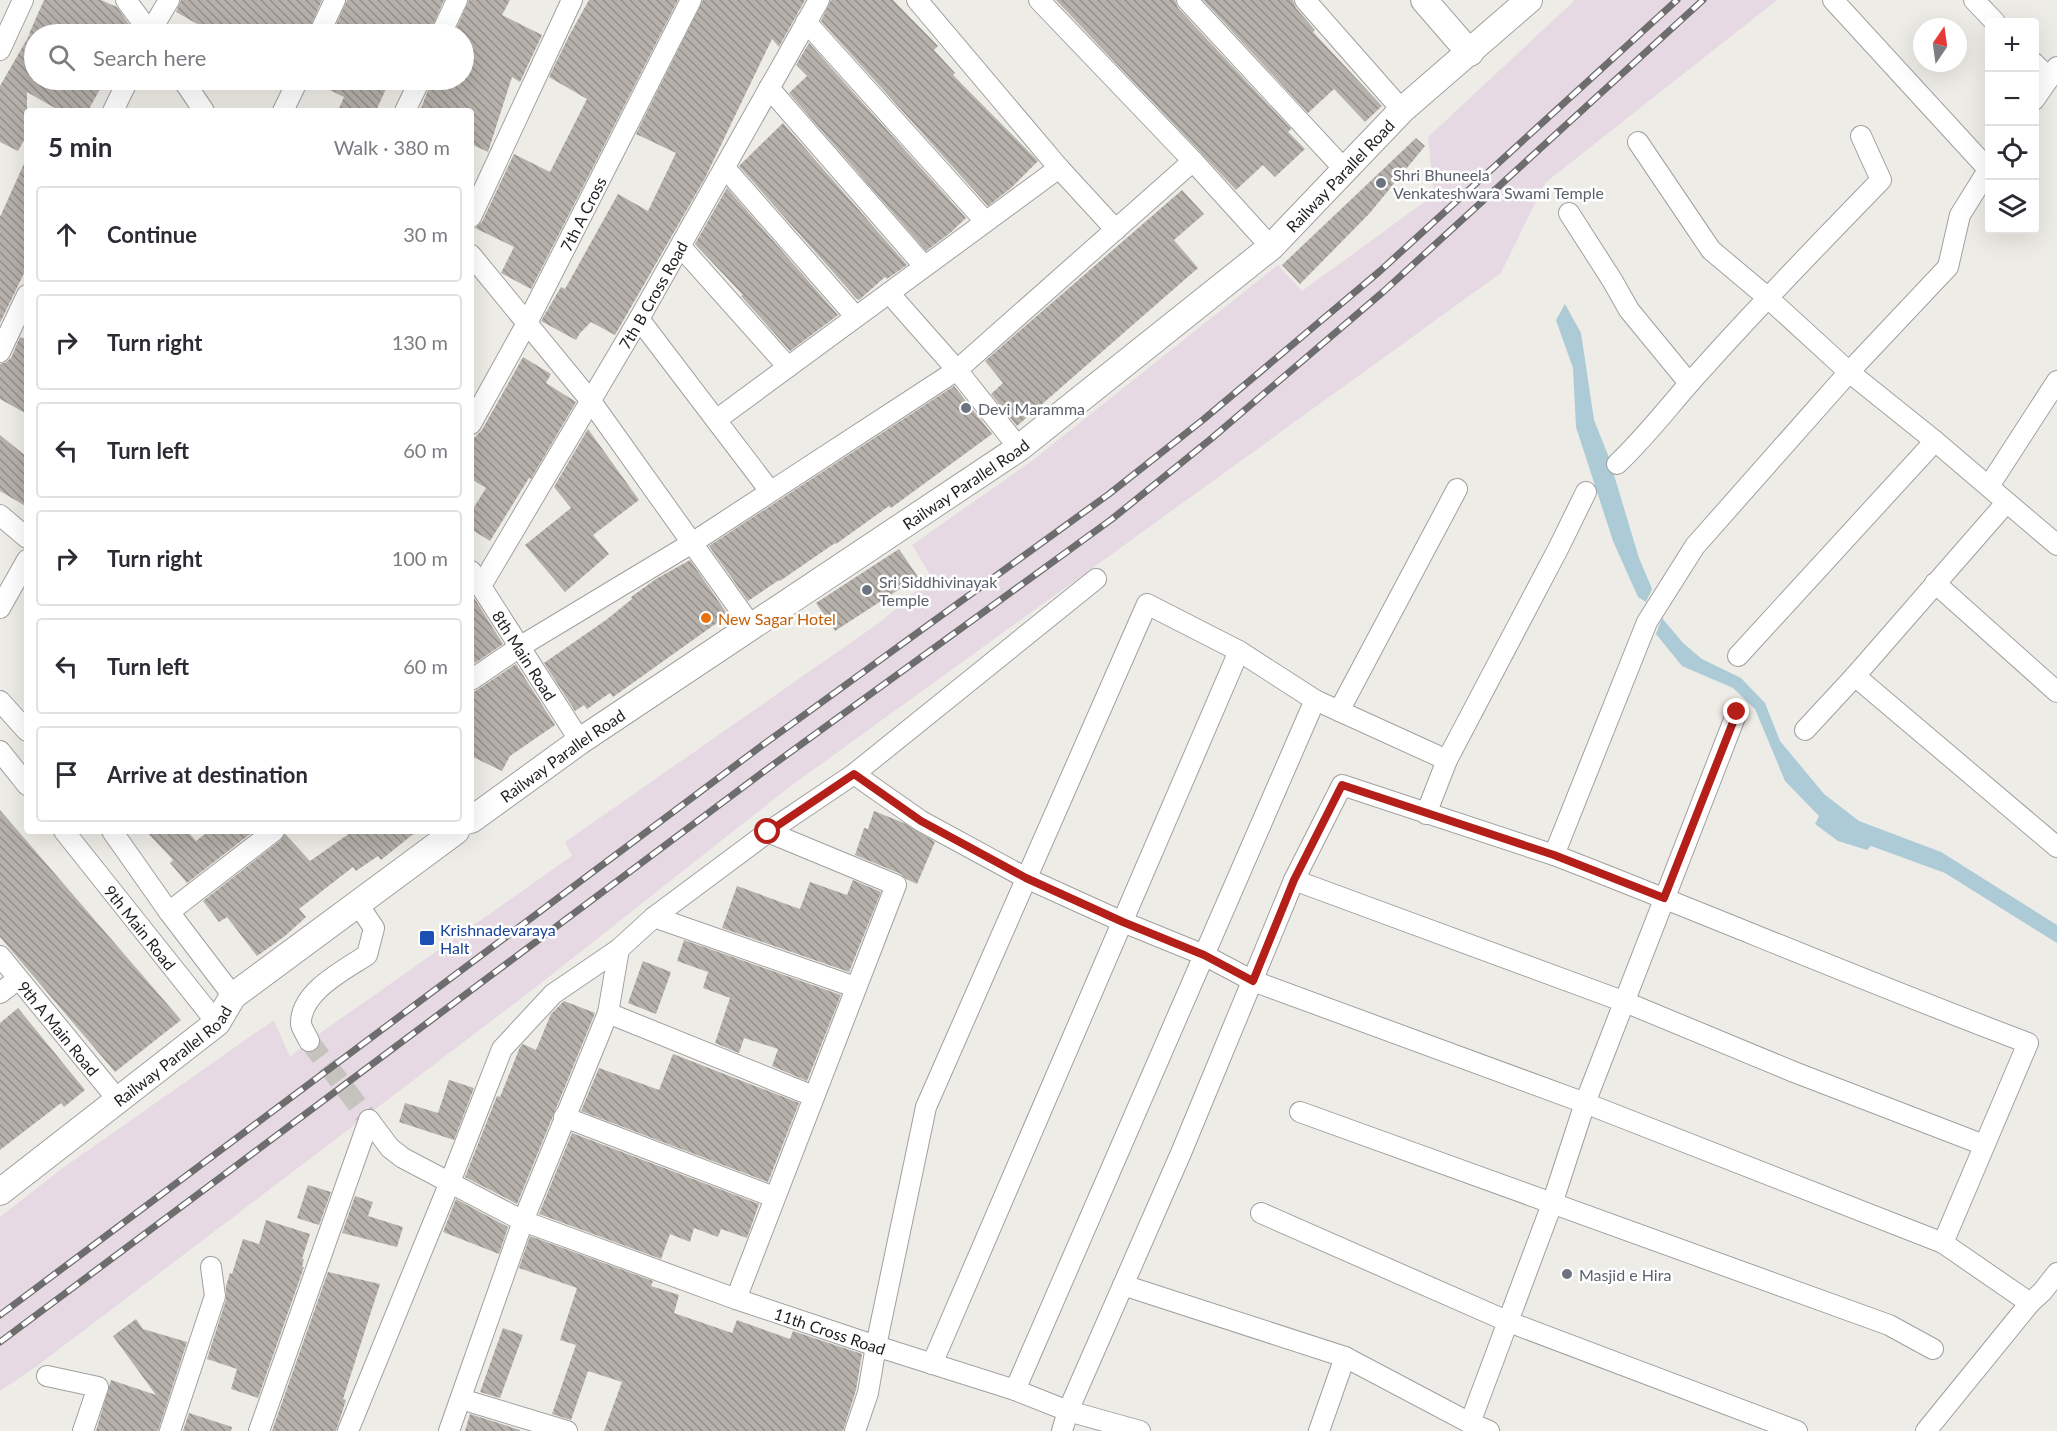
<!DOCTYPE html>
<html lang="en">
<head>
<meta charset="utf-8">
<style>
	:root { --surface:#fff; --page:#f2f2f3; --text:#2b2b33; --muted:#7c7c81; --line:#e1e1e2 }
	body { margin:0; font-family:Lato,sans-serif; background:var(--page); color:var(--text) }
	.controls { position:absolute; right:18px; top:18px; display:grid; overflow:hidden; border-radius:6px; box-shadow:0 6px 24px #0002 }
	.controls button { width:54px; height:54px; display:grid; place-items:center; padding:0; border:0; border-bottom:2px solid var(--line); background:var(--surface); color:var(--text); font:30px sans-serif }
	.compass { position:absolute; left:1913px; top:18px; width:54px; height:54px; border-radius:50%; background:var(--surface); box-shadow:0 6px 24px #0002; rotate:13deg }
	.stop { position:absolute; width:18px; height:18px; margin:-14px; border:4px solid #b41f19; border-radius:50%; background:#fff }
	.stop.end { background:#b41f19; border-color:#fff; box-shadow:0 2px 6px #0008 }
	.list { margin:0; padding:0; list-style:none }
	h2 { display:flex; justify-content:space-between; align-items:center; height:78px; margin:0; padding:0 24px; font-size:26px }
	h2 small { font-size:20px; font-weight:400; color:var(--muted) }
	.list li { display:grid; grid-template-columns:39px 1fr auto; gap:18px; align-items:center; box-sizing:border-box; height:96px; margin:0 12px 12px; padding:0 12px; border:2px solid var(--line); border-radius:6px }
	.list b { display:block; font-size:22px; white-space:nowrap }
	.list em { font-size:20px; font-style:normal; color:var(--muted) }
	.icon { flex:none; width:33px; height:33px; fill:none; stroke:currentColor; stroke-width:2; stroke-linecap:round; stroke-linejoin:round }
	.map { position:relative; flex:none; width:2057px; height:1431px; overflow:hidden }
	.search { position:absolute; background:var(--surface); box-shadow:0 6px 24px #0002; left:24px; top:24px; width:450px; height:66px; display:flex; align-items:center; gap:15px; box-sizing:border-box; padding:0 21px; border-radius:33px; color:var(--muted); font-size:22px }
	.panel { position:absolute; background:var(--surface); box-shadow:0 6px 24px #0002; left:24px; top:108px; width:450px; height:726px; border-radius:6px }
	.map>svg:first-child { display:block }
	.industrial { fill:#e7d9e3 }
	.water { fill:#accbd6 }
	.building { fill:url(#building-back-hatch) }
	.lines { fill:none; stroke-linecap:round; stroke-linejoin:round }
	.minor-tunnel { stroke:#c5c3be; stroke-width:20; stroke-dasharray:20 10; stroke-linecap:butt }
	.minor-casing { stroke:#a0a0a0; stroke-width:22 }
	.tertiary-casing { stroke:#a0a0a0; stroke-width:28 }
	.minor { stroke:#fff; stroke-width:20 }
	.tertiary { stroke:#fff; stroke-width:26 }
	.rail-casing { stroke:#6d6d6d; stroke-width:7 }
	.rail { stroke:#fff; stroke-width:4.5; stroke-dasharray:14; stroke-linecap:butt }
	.route { stroke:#b41f19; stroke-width:8 }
	.worship-dot { fill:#6b7280; stroke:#fff; stroke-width:2 }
	.food-dot { fill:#e8710a; stroke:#fff; stroke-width:2 }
	.transit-dot { fill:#1a4fb4; stroke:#fff; stroke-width:2 }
	.labels { text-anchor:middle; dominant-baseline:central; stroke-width:5; stroke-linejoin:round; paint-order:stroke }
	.street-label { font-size:16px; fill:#1f1f1f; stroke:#fff }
	.worship-label { font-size:16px; fill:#5b616d; stroke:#fff; text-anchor:start }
	.food-label { font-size:16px; fill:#c56008; stroke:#fff; text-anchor:start }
	.transit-label { font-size:16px; fill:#164399; stroke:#fff; text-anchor:start }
</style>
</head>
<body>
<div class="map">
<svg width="2057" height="1431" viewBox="0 0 2057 1431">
	<defs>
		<pattern id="building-back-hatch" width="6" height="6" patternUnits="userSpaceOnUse" patternTransform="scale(1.5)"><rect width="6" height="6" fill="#b7b1ac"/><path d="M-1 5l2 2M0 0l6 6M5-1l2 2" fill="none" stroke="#948f8b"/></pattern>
	</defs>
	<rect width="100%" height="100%" fill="#eeece6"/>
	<path class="industrial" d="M1575,0H1777L1545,183L1501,273L788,788L531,991L37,1366L0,1391V1217L60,1170L274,1020L290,1057L309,1041L572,856L565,842L879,623L932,578L912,545L1029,463L1278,265L1302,291L1434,195L1428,137Z"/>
	<g class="water">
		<path d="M1565,304L1581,333L1594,420L1608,455L1639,558L1652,589L1646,602L1638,597L1613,541L1576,427L1573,368L1556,320Z"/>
		<path d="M1662,618L1683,643L1702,659L1741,678L1765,703L1780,741L1824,794L1859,821L1941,852L2057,925V943L1945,873L1871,846L1867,850L1838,841L1815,824L1819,816L1785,781L1755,709L1733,688L1682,666L1656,634Z"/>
	</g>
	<g class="building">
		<path d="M44,0H101L117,7L131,27L127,34H34V80H105L88,111H60L27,92V135L18,151L0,142V86L30,34H29Z"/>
		<path d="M181,0H322L307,34H215L176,12Z"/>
		<path d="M347,0H444L429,34H332Z"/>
		<path d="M469,0H510L502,15L542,35L520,82L512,77L488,152L471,144V111H420L432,80H464V34H454Z"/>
		<path d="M589,0H678L531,289L501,273L514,247L475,228L482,222L514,154L550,172L587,99L549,77L570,34Z"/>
		<path d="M703,0H805L779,47L772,39L705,178L615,335L591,322L580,333L576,340L541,321L561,287L565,289L618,194L648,211L676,153L636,134Z"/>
		<path d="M831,0H893L938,46L934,50L955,73L953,75L1038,161L1011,188L988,206L821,21Z"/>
		<path d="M1056,0H1175L1178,8L1291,129L1288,132L1305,149L1275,177L1263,165L1236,190Z"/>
		<path d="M1203,0H1293L1296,8L1315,30L1313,32L1382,106L1365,122L1334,89L1308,113Z"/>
		<path d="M809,43L966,218L950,233L926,251L789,93L807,76L796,65Z"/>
		<path d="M310,80H390L376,111H338L344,97Z"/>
		<path d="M783,123L907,265L887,279L885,277L859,300L856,298L739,166Z"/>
		<path d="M1416,138L1425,146L1369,214L1300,284L1282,265Z"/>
		<path d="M27,157V267L0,323V217Z"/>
		<path d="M727,188L838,315L790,351L741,296L743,295L695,244Z"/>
		<path d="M1182,190L1204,214L1174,240L1198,268L1017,426L991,394L1003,383L985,361Z"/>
		<path d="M20,337L27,340V414L0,399V364L6,362L11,358Z"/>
		<path d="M523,357L551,374L546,383L576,402L531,479L529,478L490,541L471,529V512L486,488L471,479V441L482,430Z"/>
		<path d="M954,386L992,434L891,508L889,506L836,544L835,543L780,581L779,580L748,601L709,546Z"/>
		<path d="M588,429L639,500L593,535L609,554L565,592L525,545L571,508L554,487Z"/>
		<path d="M0,435L27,457V507L0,491Z"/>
		<path d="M899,549L918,577L835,631L816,603Z"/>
		<path d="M690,560L728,615L613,697L610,693L587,709L584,705L575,711L544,663L606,620L632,599L631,597L656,579Z"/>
		<path d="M471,593L503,644L475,663L471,656Z"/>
		<path d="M516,664L555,725L510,756L502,771L471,756V694Z"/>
		<path d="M0,810L181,1020L115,1072L0,937Z"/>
		<path d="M874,811L904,823L935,842L917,884L906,879L901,874L855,855L864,828L868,829Z"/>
		<path d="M146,831H187L196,841L209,831H254L187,883L170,863L173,860Z"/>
		<path d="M353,831H417L381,860L378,856L356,871L353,867L299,909L306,917L285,936L257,956L227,917L219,922L203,901L281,840L285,834L310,861Z"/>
		<path d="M853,880L881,892L849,972L722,928L737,886L800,909L810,882L847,895Z"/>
		<path d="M684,940L841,995L807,1081L772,1066L778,1049L744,1038L739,1053L715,1043L730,998L703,988L708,972L677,961Z"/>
		<path d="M643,961L671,972L656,1014L628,1003Z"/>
		<path d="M564,1001L595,1013L517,1204L465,1177L497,1096L500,1097L520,1047L523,1044L536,1050L551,1014Z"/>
		<path d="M18,1008L85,1090L64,1107L61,1103L0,1150V1023Z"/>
		<path d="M673,1054L799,1103L768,1182L581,1111L599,1068L659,1090Z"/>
		<path d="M449,1080L474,1088L454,1140L399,1122L405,1103L438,1113Z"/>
		<path d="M572,1133L759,1204L747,1238L721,1229L718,1237L694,1228L690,1242L670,1234L661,1259L539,1214Z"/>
		<path d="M308,1185L331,1192L319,1225L297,1218Z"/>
		<path d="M355,1196L373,1202L368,1216L403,1227L397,1247L342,1233Z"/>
		<path d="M456,1199L508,1227L499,1254L443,1232Z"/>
		<path d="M266,1220L310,1234L302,1259H304L302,1267H304L258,1398L231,1389L237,1369L207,1359L226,1300V1286L230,1273L232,1274L243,1239L259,1244Z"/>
		<path d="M530,1236L653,1281L651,1286L679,1295L674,1313L732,1333L737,1320L790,1339L793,1331L862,1354L856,1390L843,1431H604L622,1382L588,1371L571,1420L552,1414L576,1345L560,1340L577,1288L519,1268Z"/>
		<path d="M328,1272L380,1284L343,1399L346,1400L336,1431H272Z"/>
		<path d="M136,1319L143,1329L187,1342L158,1431H96L111,1380L156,1395L113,1336Z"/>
		<path d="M503,1328L523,1335L500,1398L480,1392Z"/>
		<path d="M189,1413L232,1427L231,1431H183Z"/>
		<path d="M470,1414L520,1430V1431H465Z"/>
	</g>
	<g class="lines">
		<path class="minor-tunnel" d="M309,1041L369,1120"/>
		<defs>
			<g id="minor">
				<path d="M126,0L151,34"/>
				<path d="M917,0L1059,168L1116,230"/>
				<path d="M1039,0L1193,161L1271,247"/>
				<path d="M1187,0L1345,170"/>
				<path d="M1305,0L1402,110"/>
				<path d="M1833,0L1988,169"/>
				<path d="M1974,0L1995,22"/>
				<path d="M806,22L985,221"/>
				<path d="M149,34L169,0"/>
				<path d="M319,34L335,0"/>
				<path d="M441,34L457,0"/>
				<path d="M0,50L23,0"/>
				<path d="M2034,63L2049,78"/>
				<path d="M183,80L204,111"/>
				<path d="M769,88L924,266"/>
				<path d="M2034,100L2057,67"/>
				<path d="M113,111L128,80"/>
				<path d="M283,111L298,80"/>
				<path d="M405,111L420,80"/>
				<path d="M1638,142L1711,250L1767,297L1849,372L1935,441L2057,545"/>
				<path d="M1990,167L1960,215L1948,267L1849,372L1695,546L1647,622L1554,855C1712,916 1868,983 2028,1043L1943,1243L2030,1303"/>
				<path d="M725,168L856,317"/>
				<path d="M1569,213L1612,280L1629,310L1689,383"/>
				<path d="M471,217L572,0"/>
				<path d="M681,247L788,367"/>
				<path d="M471,255L590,400L752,627"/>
				<path d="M889,293L957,370L1019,448"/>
				<path d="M639,319L770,491"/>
				<path d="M0,352L27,295"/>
				<path d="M716,420L1059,168"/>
				<path id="s1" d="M471,424L527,323L691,0"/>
				<path d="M1617,464C1649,434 1675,398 1705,366C1762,302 1822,241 1881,180L1861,136"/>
				<path d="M1989,486L2057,381"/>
				<path d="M0,515L27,538"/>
				<path id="s2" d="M471,571L580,741"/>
				<path d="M1935,583L2057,692"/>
				<path id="s3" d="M481,586L639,319L819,0"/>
				<path d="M0,608L27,560"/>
				<path d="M1738,656L1935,441"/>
				<path d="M1855,676L2057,847"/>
				<path d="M471,680L521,646L692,543L957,370L1193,161"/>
				<path d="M0,701L27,731"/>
				<path d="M1339,711L1457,489"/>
				<path d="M1805,730L1855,676L2006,503"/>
				<path d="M0,751L27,785"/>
				<path d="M1447,760L1558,549L1586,492"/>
				<path d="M854,774L921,821L1026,878L1123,922L1204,955L1253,981L1585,1103L1943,1243"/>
				<path id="s4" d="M64,831L217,1023"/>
				<path d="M112,831L169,912L233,996"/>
				<path d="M1294,880L1625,1002L1794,1072L1984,1145"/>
				<path d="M169,912L274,831"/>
				<path d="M654,917L855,987"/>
				<path id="s5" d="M0,956L118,1100"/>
				<path d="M0,993L18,979"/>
				<path d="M608,1013L813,1096"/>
				<path d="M309,1041C307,1036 302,1029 301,1024C300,992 344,970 367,955L374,928L357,903"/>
				<path d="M1300,1112L1889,1325L1933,1349"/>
				<path d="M564,1117L774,1197"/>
				<path id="s6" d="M369,1120L390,1148L403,1158L523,1221L736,1299L876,1346L1015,1390L1068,1411L1140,1431"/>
				<path d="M1261,1213L1509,1322L1797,1431"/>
				<path d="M1123,1285L1345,1357L1470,1423L1489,1431"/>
				<path d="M736,1299L896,885L768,832"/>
				<path d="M932,1364L1239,651"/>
				<path d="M47,1376L98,1387L83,1431"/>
				<path d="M1015,1390L1315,700"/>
				<path d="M461,1399L567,1431"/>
				<path d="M1470,1423L1552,1204L1585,1103L1737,712"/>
				<path d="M170,1431L215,1296L211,1267"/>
				<path d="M259,1431L369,1120"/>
				<path d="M348,1431L450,1182L502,1049L553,994L619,949L654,917L768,832L854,774L1096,579"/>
				<path d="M449,1431L523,1221L608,1013L619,949"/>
				<path d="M855,1431L868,1393L876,1346L926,1107L1147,604L1239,651L1315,700L1447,760L1426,814"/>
				<path d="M1062,1431L1068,1411L1181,1153L1294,880L1342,785L1554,855"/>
				<path d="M1319,1431L1345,1357"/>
				<path d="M1926,1431L2030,1303L2042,1292L2057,1273"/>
			</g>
			<g id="tertiary">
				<path d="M1424,0L1470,53"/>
				<path id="s7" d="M471,820L580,741L1019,448L1271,247L1402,110L1529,0"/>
				<path id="s8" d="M0,1192L217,1023L233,996L456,831"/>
			</g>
		</defs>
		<use href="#minor" class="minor-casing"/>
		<use href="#tertiary" class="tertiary-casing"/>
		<use href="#minor" class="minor"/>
		<use href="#tertiary" class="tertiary"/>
		<defs>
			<g id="rail">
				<path d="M0,1315L764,744L1109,494L1204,419L1380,271L1677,0"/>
				<path d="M0,1342L774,764L1112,519L1212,438L1383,292L1703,0"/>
			</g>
		</defs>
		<use href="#rail" class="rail-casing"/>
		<use href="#rail" class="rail"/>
	</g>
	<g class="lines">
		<path class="route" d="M768,832L854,774L921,821L1026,878L1123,922L1204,955L1253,981L1294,880L1342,785L1554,855L1664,898L1737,712"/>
	</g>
	<g class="worship-dot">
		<circle cx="1381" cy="183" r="6"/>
		<circle cx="966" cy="408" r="6"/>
		<circle cx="867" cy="590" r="6"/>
		<circle cx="1567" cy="1274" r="6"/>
	</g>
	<circle class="food-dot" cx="706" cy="618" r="6"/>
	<rect class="transit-dot" x="419" y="930" width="16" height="16" rx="3"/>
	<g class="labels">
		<g class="street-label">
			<text stroke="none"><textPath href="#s7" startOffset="1084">Railway Parallel Road</textPath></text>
			<text stroke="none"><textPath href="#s1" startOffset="238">7th A Cross</textPath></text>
			<text stroke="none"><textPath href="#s3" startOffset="338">7th B Cross Road</textPath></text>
			<text stroke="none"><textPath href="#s7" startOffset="598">Railway Parallel Road</textPath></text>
			<text stroke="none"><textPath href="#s2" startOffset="100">8th Main Road</textPath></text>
			<text stroke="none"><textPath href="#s7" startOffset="112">Railway Parallel Road</textPath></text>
			<text stroke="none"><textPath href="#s4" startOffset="123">9th Main Road</textPath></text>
			<text stroke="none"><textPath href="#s5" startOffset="93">9th A Main Road</textPath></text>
			<text stroke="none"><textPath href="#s8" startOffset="220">Railway Parallel Road</textPath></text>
			<text stroke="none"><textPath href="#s6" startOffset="513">11th Cross Road</textPath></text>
		</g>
		<g class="worship-label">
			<text x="1393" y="174">Shri Bhuneela<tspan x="1393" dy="18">Venkateshwara Swami Temple</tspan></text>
			<text x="978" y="408">Devi Maramma</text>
			<text x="879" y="581">Sri Siddhivinayak<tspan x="879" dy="18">Temple</tspan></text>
			<text x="1579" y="1274">Masjid e Hira</text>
		</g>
		<g class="food-label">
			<text x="718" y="618">New Sagar Hotel</text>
		</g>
		<g class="transit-label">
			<text x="440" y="929">Krishnadevaraya<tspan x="440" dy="18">Halt</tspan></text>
		</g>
	</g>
</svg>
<div class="controls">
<button>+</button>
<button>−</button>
<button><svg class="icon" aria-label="locate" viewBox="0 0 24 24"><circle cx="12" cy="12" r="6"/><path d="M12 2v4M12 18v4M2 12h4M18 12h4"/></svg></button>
<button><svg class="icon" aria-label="layers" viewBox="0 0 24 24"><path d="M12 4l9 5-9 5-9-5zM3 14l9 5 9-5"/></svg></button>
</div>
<svg class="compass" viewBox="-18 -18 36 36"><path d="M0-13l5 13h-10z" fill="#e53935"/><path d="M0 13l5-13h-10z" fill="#7c7c81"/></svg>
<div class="stop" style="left:768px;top:832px"></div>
<div class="stop end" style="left:1737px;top:712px"></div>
<div class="search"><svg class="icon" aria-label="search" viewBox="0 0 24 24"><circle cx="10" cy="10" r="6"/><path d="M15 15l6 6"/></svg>Search here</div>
<section class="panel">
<h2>5 min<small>Walk · 380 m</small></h2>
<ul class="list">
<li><svg class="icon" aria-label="ahead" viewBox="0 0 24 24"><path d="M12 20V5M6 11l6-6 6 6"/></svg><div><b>Continue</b></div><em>30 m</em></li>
<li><svg class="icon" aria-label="right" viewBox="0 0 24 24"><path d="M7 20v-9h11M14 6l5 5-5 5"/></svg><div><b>Turn right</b></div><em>130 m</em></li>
<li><svg class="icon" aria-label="left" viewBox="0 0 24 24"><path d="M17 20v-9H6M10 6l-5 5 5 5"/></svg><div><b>Turn left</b></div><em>60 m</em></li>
<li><svg class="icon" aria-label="right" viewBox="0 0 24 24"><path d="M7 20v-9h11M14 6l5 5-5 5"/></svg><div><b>Turn right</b></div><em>100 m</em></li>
<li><svg class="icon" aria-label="left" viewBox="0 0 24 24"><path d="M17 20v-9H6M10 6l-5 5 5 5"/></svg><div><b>Turn left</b></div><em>60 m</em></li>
<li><svg class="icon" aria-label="arrive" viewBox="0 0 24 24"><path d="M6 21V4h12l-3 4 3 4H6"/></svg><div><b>Arrive at destination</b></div></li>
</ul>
</section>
</div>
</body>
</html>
